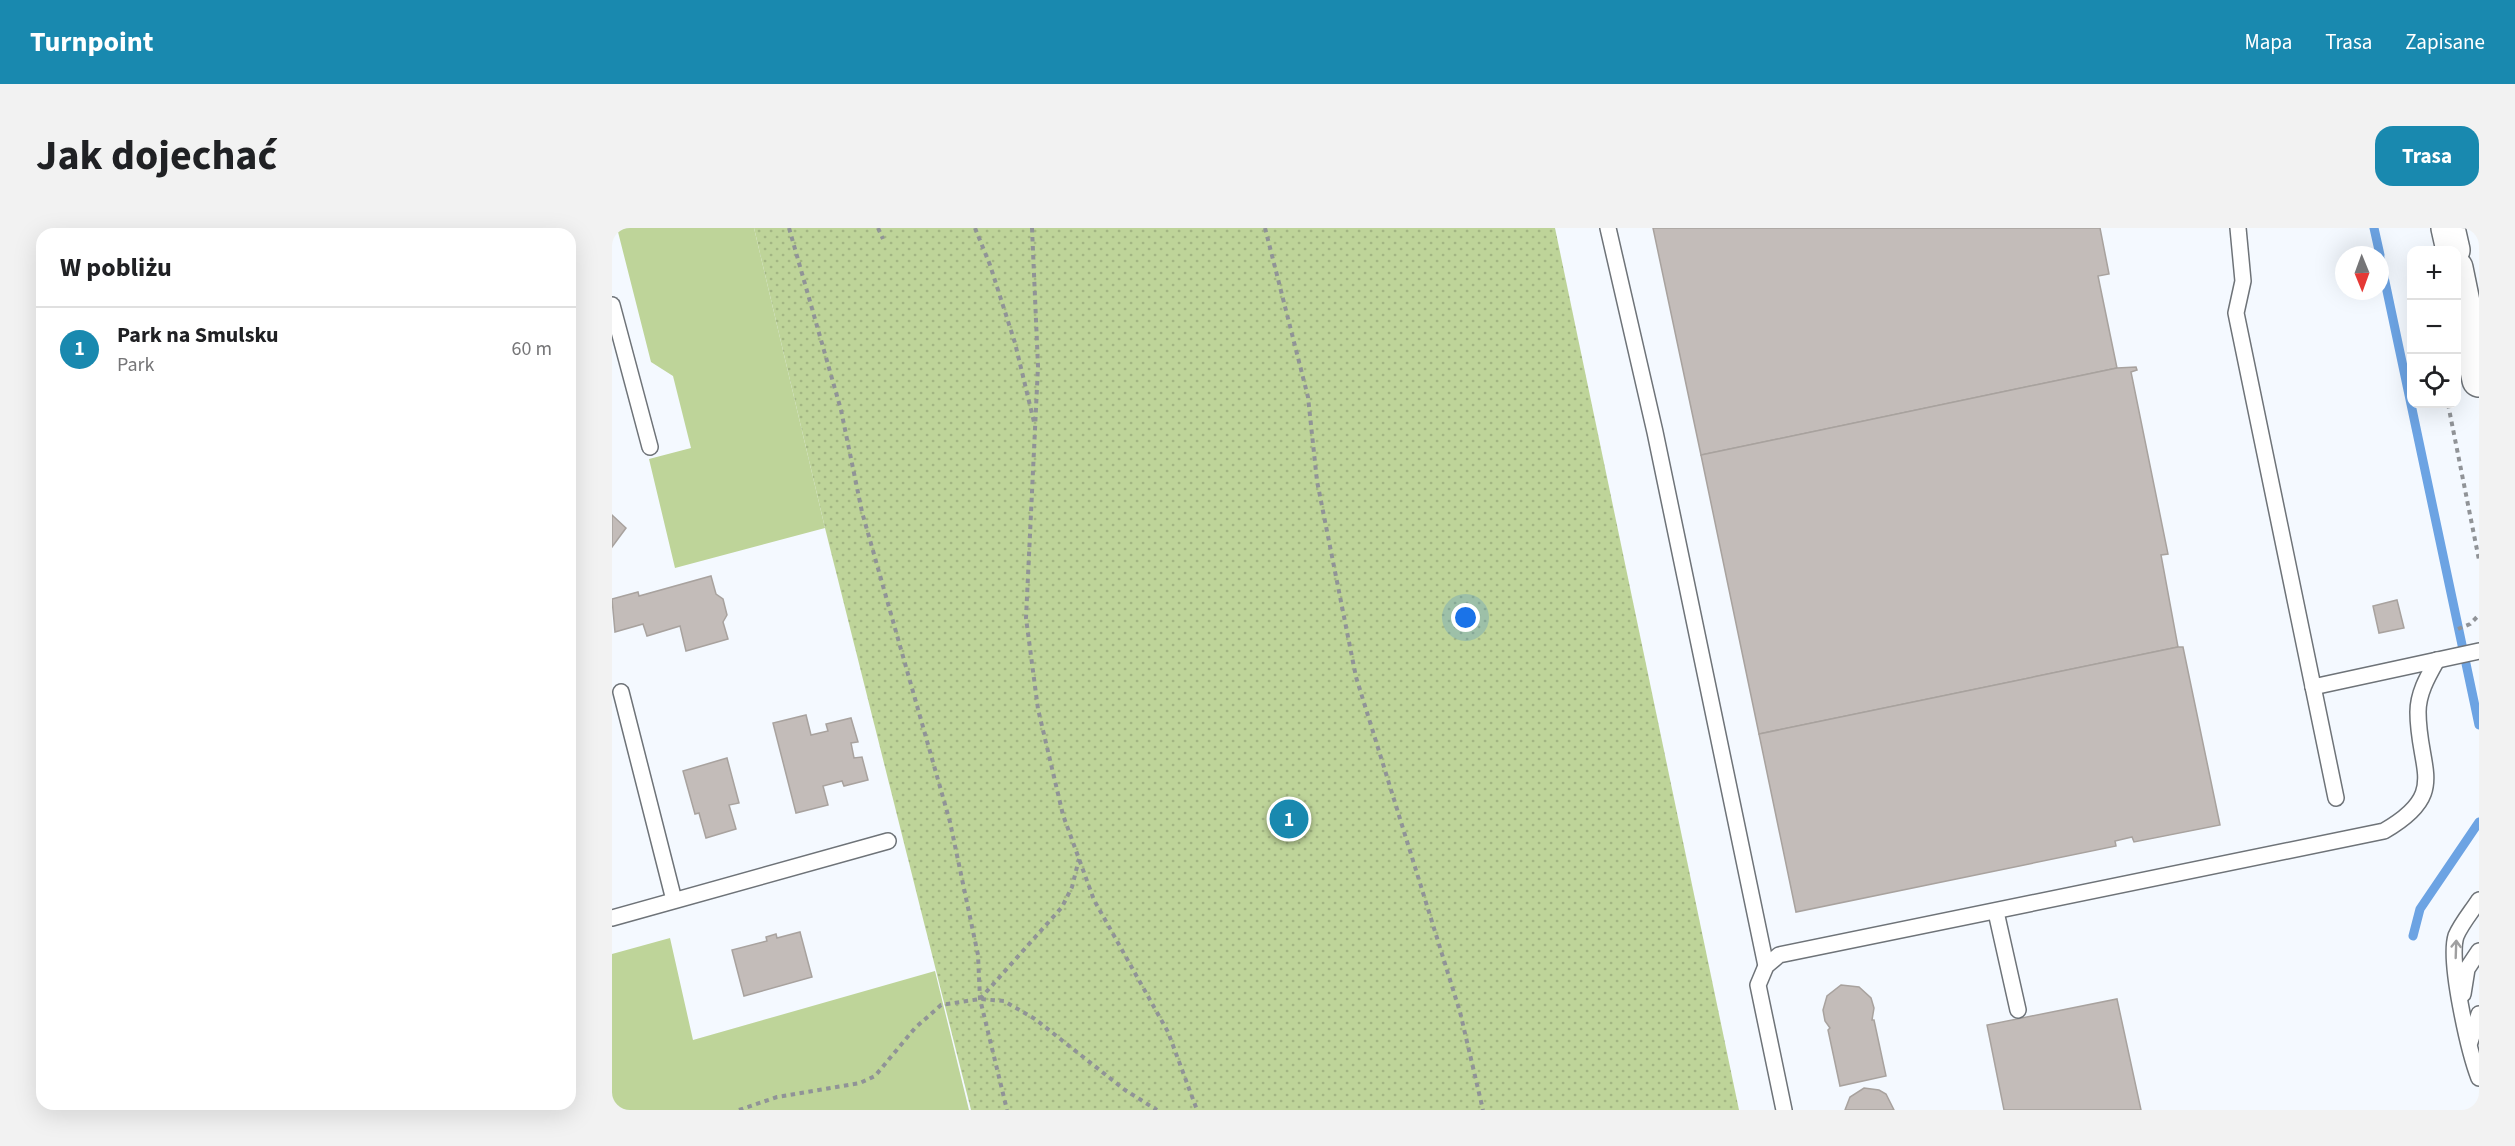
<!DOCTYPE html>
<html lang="pl">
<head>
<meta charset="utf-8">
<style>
	:root { --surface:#fff; --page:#f2f2f2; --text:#202124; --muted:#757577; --line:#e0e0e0; --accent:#1989af }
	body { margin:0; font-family:"Source Sans 3",sans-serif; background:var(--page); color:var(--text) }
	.controls { position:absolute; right:18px; top:18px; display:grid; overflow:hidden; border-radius:12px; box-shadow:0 6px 24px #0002 }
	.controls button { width:54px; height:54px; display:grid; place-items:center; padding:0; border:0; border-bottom:2px solid var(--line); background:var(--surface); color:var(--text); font:30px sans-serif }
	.compass { position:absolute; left:1723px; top:18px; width:54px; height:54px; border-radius:50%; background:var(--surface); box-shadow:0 6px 24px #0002; rotate:179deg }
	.you { position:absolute; left:854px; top:390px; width:21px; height:21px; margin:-15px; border:4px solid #fff; border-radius:50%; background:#1a73e8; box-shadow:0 0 0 9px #1a73e833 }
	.badge { display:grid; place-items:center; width:39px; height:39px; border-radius:50%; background:var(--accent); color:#fff; font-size:20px; font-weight:700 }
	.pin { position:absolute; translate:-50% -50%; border:3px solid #fff; box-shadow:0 2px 6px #0006 }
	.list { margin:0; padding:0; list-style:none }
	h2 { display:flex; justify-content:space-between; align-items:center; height:78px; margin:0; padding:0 24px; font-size:26px }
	h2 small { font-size:20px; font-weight:400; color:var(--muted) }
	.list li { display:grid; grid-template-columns:39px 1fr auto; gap:18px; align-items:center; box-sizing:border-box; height:84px; padding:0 24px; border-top:2px solid var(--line) }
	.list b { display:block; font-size:22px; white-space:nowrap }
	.list p { margin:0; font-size:20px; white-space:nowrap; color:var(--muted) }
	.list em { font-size:20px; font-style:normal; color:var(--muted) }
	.icon { flex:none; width:33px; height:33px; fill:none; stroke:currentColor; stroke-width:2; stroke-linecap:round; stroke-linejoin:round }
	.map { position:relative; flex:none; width:1867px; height:882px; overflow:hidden; border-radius:18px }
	header { display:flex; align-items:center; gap:36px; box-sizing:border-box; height:84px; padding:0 30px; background:var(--accent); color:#fff }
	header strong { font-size:28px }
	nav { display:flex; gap:33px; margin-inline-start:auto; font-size:21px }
	.intro { display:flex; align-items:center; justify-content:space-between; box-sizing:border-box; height:144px; padding:0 36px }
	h1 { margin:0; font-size:42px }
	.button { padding:15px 27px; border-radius:18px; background:var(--accent); color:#fff; font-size:21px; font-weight:700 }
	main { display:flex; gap:36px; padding:0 36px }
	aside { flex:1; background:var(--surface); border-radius:18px; box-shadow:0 6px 24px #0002 }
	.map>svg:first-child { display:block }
	.grass { fill:#bed499 }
	.park { fill:url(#park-dots) }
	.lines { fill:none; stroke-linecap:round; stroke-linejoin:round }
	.stream { stroke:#6ca3e3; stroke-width:9 }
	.building { fill:#c3bcb9; stroke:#a8a29e; stroke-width:1.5 }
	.lane-casing { stroke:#6e7378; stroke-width:18 }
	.secondary-casing { stroke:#6e7378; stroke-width:36 }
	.path { stroke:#909397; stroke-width:4; stroke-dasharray:4.5 4.5; stroke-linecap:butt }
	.lane { stroke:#fff; stroke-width:15 }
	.secondary { stroke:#fff; stroke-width:33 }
	.oneway { stroke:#9f9fa0 }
</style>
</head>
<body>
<header>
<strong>Turnpoint</strong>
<nav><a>Mapa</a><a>Trasa</a><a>Zapisane</a></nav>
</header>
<div class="intro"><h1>Jak dojechać</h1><a class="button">Trasa</a></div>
<main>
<aside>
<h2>W pobliżu<small></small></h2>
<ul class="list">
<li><span class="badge">1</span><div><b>Park na Smulsku</b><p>Park</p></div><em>60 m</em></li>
</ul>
</aside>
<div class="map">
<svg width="1867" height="882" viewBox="0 0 1867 882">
	<defs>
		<pattern id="park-dots" width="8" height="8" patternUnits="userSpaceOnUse" patternTransform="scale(1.5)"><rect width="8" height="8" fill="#bed499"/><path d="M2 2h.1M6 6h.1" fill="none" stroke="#a2b583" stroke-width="1.8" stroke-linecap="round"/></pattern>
	</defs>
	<rect width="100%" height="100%" fill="#f4f9ff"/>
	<g class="grass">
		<path d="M5,0H142L213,300L63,340L37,231L79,220L61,148L39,134Z"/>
		<path d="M58,710L81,812L323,743L357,882H0V726Z"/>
	</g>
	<path class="park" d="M142,0H943L1127,882H359L213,300Z"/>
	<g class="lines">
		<g class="stream">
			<path d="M1762,0L1768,27"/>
			<path d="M1768,30L1867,497"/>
			<path d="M1801,708L1808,681L1867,594"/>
		</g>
	</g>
	<g class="building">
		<path d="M1041,0H1488L1497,46L1486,48L1505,140L1089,227Z"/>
		<path d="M1524,139L1525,142L1519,144L1556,326L1549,327L1566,419L1147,506L1089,227L1505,140Z"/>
		<path d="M0,287L14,300L0,319Z"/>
		<path d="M99,348L104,366L111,371L115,387L111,394L116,411L74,423L68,398L35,408L31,396L3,404L0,371L26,364L27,368Z"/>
		<path d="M1785,372L1792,400L1767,405L1761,378Z"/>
		<path d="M1566,419H1571L1608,597L1522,614L1520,609L1503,613L1504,618L1184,684L1147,506Z"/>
		<path d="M194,487L199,507L216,503L214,496L239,490L246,514L239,515L242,530L250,529L256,552L232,558L230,553L211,558L216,577L184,585L161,495Z"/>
		<path d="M115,530L127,575L117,577L124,601L94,610L87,585L83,586L71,543Z"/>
		<path d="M188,704L200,749L132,768L120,722L155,713L154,709L164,706L165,710Z"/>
		<path d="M1229,757L1247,759L1259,770L1262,780L1260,792H1262L1274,848L1228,858L1216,802L1218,800L1213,793L1211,782L1215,768Z"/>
		<path d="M1505,771L1529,882H1392L1375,797Z"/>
		<path d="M1252,860L1267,862L1274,866L1282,882H1233L1238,869Z"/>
	</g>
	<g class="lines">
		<defs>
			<g id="lane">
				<path d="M996,0L1043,204L1154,738"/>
				<path d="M1626,0L1631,53L1624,85L1724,570"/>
				<path d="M0,77L38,219"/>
				<path d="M1701,459L1867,423"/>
				<path d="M9,464L62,672"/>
				<path d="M1867,672C1860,683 1849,696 1844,708C1836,733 1857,824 1867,850"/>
				<path d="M1384,684L1406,782"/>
				<path d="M0,690L276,613"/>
				<path d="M1851,766L1855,741L1867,723"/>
				<path d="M1858,814L1867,786"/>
				<path d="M1172,882L1146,757L1154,738L1167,727L1772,603C1838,565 1806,542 1806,484C1806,465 1816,448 1825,432"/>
			</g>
			<g id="secondary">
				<path d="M1836,0L1841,22"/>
				<path d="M1844,40L1867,152"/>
			</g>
		</defs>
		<use href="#lane" class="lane-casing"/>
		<use href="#secondary" class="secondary-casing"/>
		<g class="path">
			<path d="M177,0L229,182L250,284L338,594L366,727L368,771L395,882"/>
			<path d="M266,0L271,11"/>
			<path d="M363,0L378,37L403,115L422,194"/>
			<path d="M420,0L426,138L414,390L426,481L451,587L482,672L556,804L585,882"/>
			<path d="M653,0L696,169L705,253L744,449L848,784L871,882"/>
			<path d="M1836,176L1867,332"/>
			<path d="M1846,401L1858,396L1867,387"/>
			<path d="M368,771L450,679L460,659L467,631"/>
			<path d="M127,882L165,869L248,855L263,848L303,800L329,777L368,771L392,773L423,791L513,862L545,882"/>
		</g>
		<use href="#lane" class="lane"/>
		<use href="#secondary" class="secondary"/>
	</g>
	<defs><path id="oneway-shaft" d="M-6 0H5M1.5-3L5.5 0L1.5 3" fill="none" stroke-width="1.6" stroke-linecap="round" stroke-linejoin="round" transform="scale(1.5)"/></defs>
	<use class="oneway" href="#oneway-shaft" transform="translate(1844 721) rotate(-88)"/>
</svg>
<div class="controls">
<button>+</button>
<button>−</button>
<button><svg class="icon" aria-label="locate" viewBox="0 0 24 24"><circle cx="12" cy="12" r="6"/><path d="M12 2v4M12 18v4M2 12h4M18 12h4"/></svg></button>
</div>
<svg class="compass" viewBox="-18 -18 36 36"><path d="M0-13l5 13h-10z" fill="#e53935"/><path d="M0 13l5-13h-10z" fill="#757577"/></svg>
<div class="you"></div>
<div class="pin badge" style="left:677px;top:591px">1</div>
</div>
</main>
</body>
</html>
